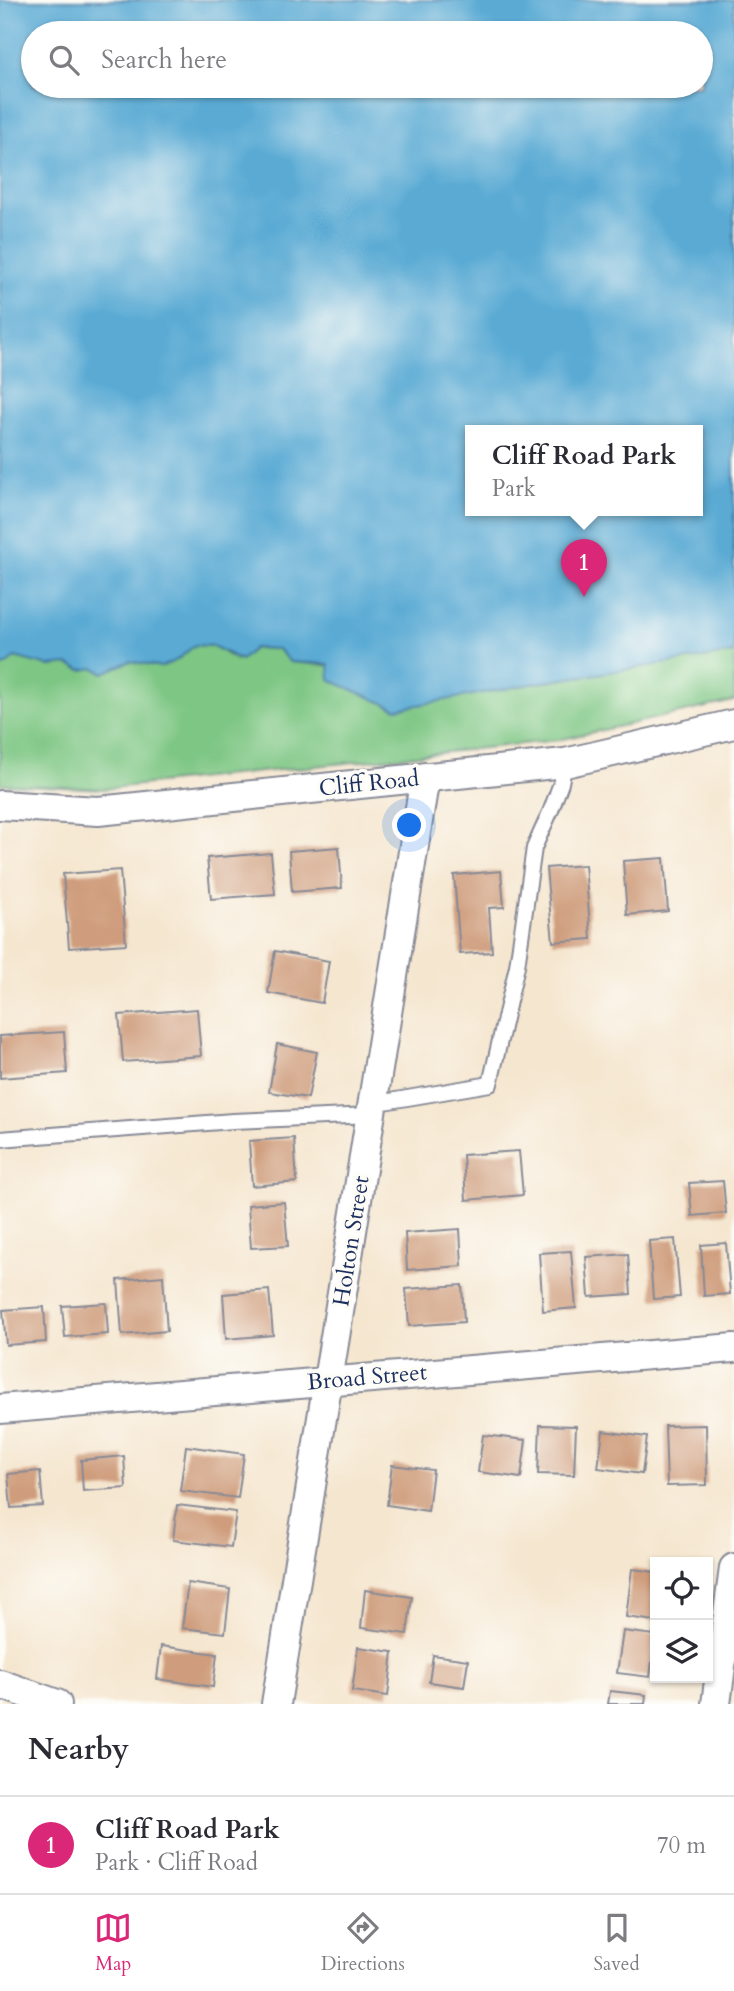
<!DOCTYPE html>
<html lang="en">
<head>
<meta charset="utf-8">
<style>
	:root { --surface:#fff; --page:#f7f7f7; --text:#2b2b33; --muted:#7c7c81; --line:#e1e1e2; --accent:#db2777 }
	body { margin:0; font-family:Cardo,serif; background:var(--page); color:var(--text) }
	.controls { position:absolute; right:21px; bottom:21px; display:grid; overflow:hidden; border-radius:0px; box-shadow:0 2px 5px #0004 }
	.controls button { width:63px; height:63px; display:grid; place-items:center; padding:0; border:0; border-bottom:2px solid var(--line); background:var(--surface); color:var(--text); font:35px sans-serif }
	.you { position:absolute; left:410px; top:826px; width:24px; height:24px; margin:-18px; border:5px solid #fff; border-radius:50%; background:#1a73e8; box-shadow:0 0 0 10px #1a73e833 }
	.badge { display:grid; place-items:center; width:46px; height:46px; border-radius:50%; background:var(--accent); color:#fff; font-size:23px; font-weight:700 }
	.pin { position:absolute; translate:-50% -58px; filter:drop-shadow(0 2px 4px #0008) }
	.pin::after { content:''; position:absolute; top:37px; width:24px; height:21px; background:inherit; clip-path:polygon(0 0,100% 0,50% 100%) }
	.popup { position:absolute; left:465px; top:425px; width:238px; height:91px; box-sizing:border-box; display:grid; place-content:center; border-radius:0px; background:var(--surface); filter:drop-shadow(0 2px 5px #0005); font-size:23px; white-space:nowrap; color:var(--muted) }
	.popup b { font-size:26px; color:var(--text) }
	.popup::after { content:''; position:absolute; left:50%; top:100%; margin-left:-14px; border:14px solid transparent; border-top-color:var(--surface) }
	.list { margin:0; padding:0; list-style:none }
	h2 { display:flex; justify-content:space-between; align-items:center; height:91px; margin:0; padding:0 28px; font-size:30px }
	h2 small { font-size:23px; font-weight:400; color:var(--muted) }
	.list li { display:grid; grid-template-columns:46px 1fr auto; gap:21px; align-items:center; box-sizing:border-box; height:98px; padding:0 28px; border-top:2px solid var(--line) }
	.list b { display:block; font-size:26px; white-space:nowrap }
	.list p { margin:0; font-size:23px; white-space:nowrap; color:var(--muted) }
	.list em { font-size:23px; font-style:normal; color:var(--muted) }
	.icon { flex:none; width:38px; height:38px; fill:none; stroke:currentColor; stroke-width:2; stroke-linecap:round; stroke-linejoin:round }
	.map { position:relative; flex:none; width:734px; height:1704px; overflow:hidden }
	.search { position:absolute; background:var(--surface); box-shadow:0 2px 5px #0004; left:21px; right:21px; top:21px; height:77px; display:flex; align-items:center; gap:18px; box-sizing:border-box; padding:0 24px; border-radius:38px; color:var(--muted); font-size:26px }
	.sheet { height:189px; background:var(--surface) }
	nav { display:flex; justify-content:space-around; align-items:center; box-sizing:border-box; height:98px; border-top:2px solid var(--line); background:var(--surface); font-size:19px; color:var(--muted) }
	nav a { display:grid; justify-items:center; gap:4px }
	nav .on { color:var(--accent) }
	.map>svg:first-child { display:block }
	.green { fill:#7dc683; stroke:#4c7a70; stroke-width:2 }
	.water { fill:#5aaad4; stroke:#3a6c99; stroke-width:2; fill-rule:evenodd }
	.building { fill:#cf9d7d }
	.lines { fill:none; stroke-linecap:round; stroke-linejoin:round }
	.lane-casing { stroke:#888a96; stroke-width:18 }
	.street-casing { stroke:#888a96; stroke-width:32 }
	.lane { stroke:#fff; stroke-width:14 }
	.street { stroke:#fff; stroke-width:28 }
	.labels { text-anchor:middle; dominant-baseline:central; stroke-width:7; stroke-linejoin:round; paint-order:stroke }
	.street-label { font-size:23px; fill:#1b2f5e; stroke:#fdfcf7 }
</style>
</head>
<body>
<div class="map">
<svg width="734" height="1704" viewBox="0 0 734 1704">
	<rect width="100%" height="100%" fill="#fdfcf7"/>
	<filter id="ink" filterUnits="userSpaceOnUse"><feTurbulence type="fractalNoise" baseFrequency=".0143" numOctaves="2"/><feDisplacementMap in="SourceGraphic" scale="14" xChannelSelector="R" yChannelSelector="G"/><feConvolveMatrix kernelMatrix="1 2 1 2 8 2 1 2 1" color-interpolation-filters="sRGB"/></filter>
	<filter id="wash" filterUnits="userSpaceOnUse"><feTurbulence type="fractalNoise" baseFrequency=".00686" numOctaves="4" result="noise"/><feDisplacementMap in="SourceGraphic" scale="28" xChannelSelector="R" yChannelSelector="G"/><feGaussianBlur stdDeviation="1.57" result="paint"/><feColorMatrix in="noise" values="0 0 0 0 0 0 0 0 0 0 0 0 0 0 0 0 0 1.4 0 .05"/><feComposite in="paint" operator="in"/></filter>
	<g filter="url(#wash)">
		<rect width="100%" height="100%" fill="#f5e6cf"/>
		<path class="green" d="M195,645L213,646L236,660L254,648L278,649L290,662L531,684L734,653V701L558,740L103,789L0,784V666L6,664L15,657L49,666L68,664L82,670L94,668L104,673L130,661L161,667L177,660Z"/>
		<path class="water" d="M0,0H734V653L531,684L397,709L330,680L329,664L290,662L278,649L254,648L241,660L213,646L195,645L177,660L161,667L130,661L104,673L94,668L82,670L68,664L49,666L15,657L6,665L0,666ZM33,33H701V86H33ZM470,431H698V511H470Z"/>
		<g id="blocks">
			<g class="building">
				<path d="M339,847L342,888L292,892L289,851Z"/>
				<path d="M271,853L275,894L211,899L207,858Z"/>
				<path d="M664,858L668,911L627,915L623,861Z"/>
				<path d="M585,865L591,939L553,942L546,868Z"/>
				<path d="M120,870L126,944L69,948L63,874Z"/>
				<path d="M501,871L504,907L489,908L492,952L460,954L454,875Z"/>
				<path d="M275,951L329,961L322,1003L268,993Z"/>
				<path d="M197,1009L201,1056L123,1062L119,1015Z"/>
				<path d="M64,1032L67,1073L0,1078V1036Z"/>
				<path d="M277,1044L317,1052L308,1098L269,1092Z"/>
				<path d="M294,1138L297,1182L252,1186L249,1141Z"/>
				<path d="M519,1151L523,1195L466,1200L463,1155Z"/>
				<path d="M723,1181L726,1213L692,1216L689,1183Z"/>
				<path d="M284,1202L288,1246L251,1248L248,1205Z"/>
				<path d="M460,1229L462,1266L407,1270L405,1233Z"/>
				<path d="M675,1239L680,1297L653,1299L649,1241Z"/>
				<path d="M726,1243L730,1294L704,1296L701,1245Z"/>
				<path d="M571,1251L576,1308L543,1311L539,1253Z"/>
				<path d="M628,1254L631,1294L589,1297L586,1257Z"/>
				<path d="M163,1276L167,1331L122,1335L118,1280Z"/>
				<path d="M462,1285L464,1322L409,1326L406,1289Z"/>
				<path d="M269,1290L273,1335L226,1339L223,1294Z"/>
				<path d="M106,1303L108,1334L65,1337L62,1306Z"/>
				<path d="M44,1307L46,1342L6,1345L3,1310Z"/>
				<path d="M540,1425L576,1426L574,1475L538,1474Z"/>
				<path d="M706,1425L707,1485L667,1486L665,1426Z"/>
				<path d="M603,1431L647,1437L642,1474L598,1468Z"/>
				<path d="M483,1435L526,1440L521,1478L478,1472Z"/>
				<path d="M186,1446L244,1454L238,1498L180,1491Z"/>
				<path d="M124,1456L126,1488L83,1491L81,1460Z"/>
				<path d="M392,1465L433,1470L428,1511L387,1505Z"/>
				<path d="M40,1471L43,1506L11,1508L8,1474Z"/>
				<path d="M177,1505L236,1512L231,1547L173,1540Z"/>
				<path d="M632,1569L655,1572V1621L626,1617Z"/>
				<path d="M188,1583L230,1589L225,1633L182,1628Z"/>
				<path d="M365,1590L412,1597L407,1634L361,1628Z"/>
				<path d="M623,1631L655,1635L650,1677L617,1673Z"/>
				<path d="M161,1646L217,1654L213,1687L157,1679Z"/>
				<path d="M358,1647L393,1652L388,1696L352,1691Z"/>
				<path d="M433,1655L468,1660L464,1687L429,1682Z"/>
				<path d="M610,1691L646,1695L645,1704H608Z"/>
			</g>
		</g>
	</g>
	<g filter="url(#ink)">
		<use href="#blocks" fill-opacity="0" stroke="#888a96" stroke-width="2"/>
		<g class="lines">
			<defs>
				<g id="lane">
					<path d="M372,1104L490,1084L517,966L534,848L551,810L561,783L565,763"/>
					<path d="M0,1139L233,1121L371,1115"/>
				</g>
				<g id="street">
					<path d="M0,805L98,811L565,763L734,724"/>
					<path d="M0,1409L734,1348"/>
					<path d="M0,1684L57,1704"/>
					<path d="M276,1704L425,777"/>
					<path d="M716,1704L734,1568"/>
				</g>
			</defs>
			<use href="#lane" class="lane-casing"/>
			<use href="#street" class="street-casing"/>
			<use href="#lane" class="lane"/>
			<use href="#street" class="street"/>
		</g>
	</g>
	<g class="labels">
		<g class="street-label">
			<text transform="translate(369 783) rotate(-6)">Cliff Road</text>
			<text transform="translate(351 1241) rotate(-81)">Holton Street</text>
			<text transform="translate(367 1377) rotate(-5)">Broad Street</text>
		</g>
	</g>
</svg>
<div class="controls">
<button><svg class="icon" aria-label="locate" viewBox="0 0 24 24"><circle cx="12" cy="12" r="6"/><path d="M12 2v4M12 18v4M2 12h4M18 12h4"/></svg></button>
<button><svg class="icon" aria-label="layers" viewBox="0 0 24 24"><path d="M12 4l9 5-9 5-9-5zM3 14l9 5 9-5"/></svg></button>
</div>
<div class="you"></div>
<div class="pin badge" style="left:584px;top:597px">1</div>
<div class="popup"><b>Cliff Road Park</b>Park</div>
<div class="search"><svg class="icon" aria-label="search" viewBox="0 0 24 24"><circle cx="10" cy="10" r="6"/><path d="M15 15l6 6"/></svg>Search here</div>
</div>
<section class="sheet">
<h2>Nearby<small></small></h2>
<ul class="list">
<li><span class="badge">1</span><div><b>Cliff Road Park</b><p>Park · Cliff Road</p></div><em>70 m</em></li>
</ul>
</section>
<nav>
<a class="on"><svg class="icon" aria-label="map" viewBox="0 0 24 24"><path d="M3 6l6-2 6 2 6-2v14l-6 2-6-2-6 2zM9 4v14M15 6v14"/></svg>Map</a>
<a><svg class="icon" aria-label="directions" viewBox="0 0 24 24"><path d="M12 3l9 9-9 9-9-9zM9 14v-3h6M13 9l2 2-2 2"/></svg>Directions</a>
<a><svg class="icon" aria-label="saved" viewBox="0 0 24 24"><path d="M7 4h10v16l-5-4-5 4z"/></svg>Saved</a>
</nav>
</body>
</html>
